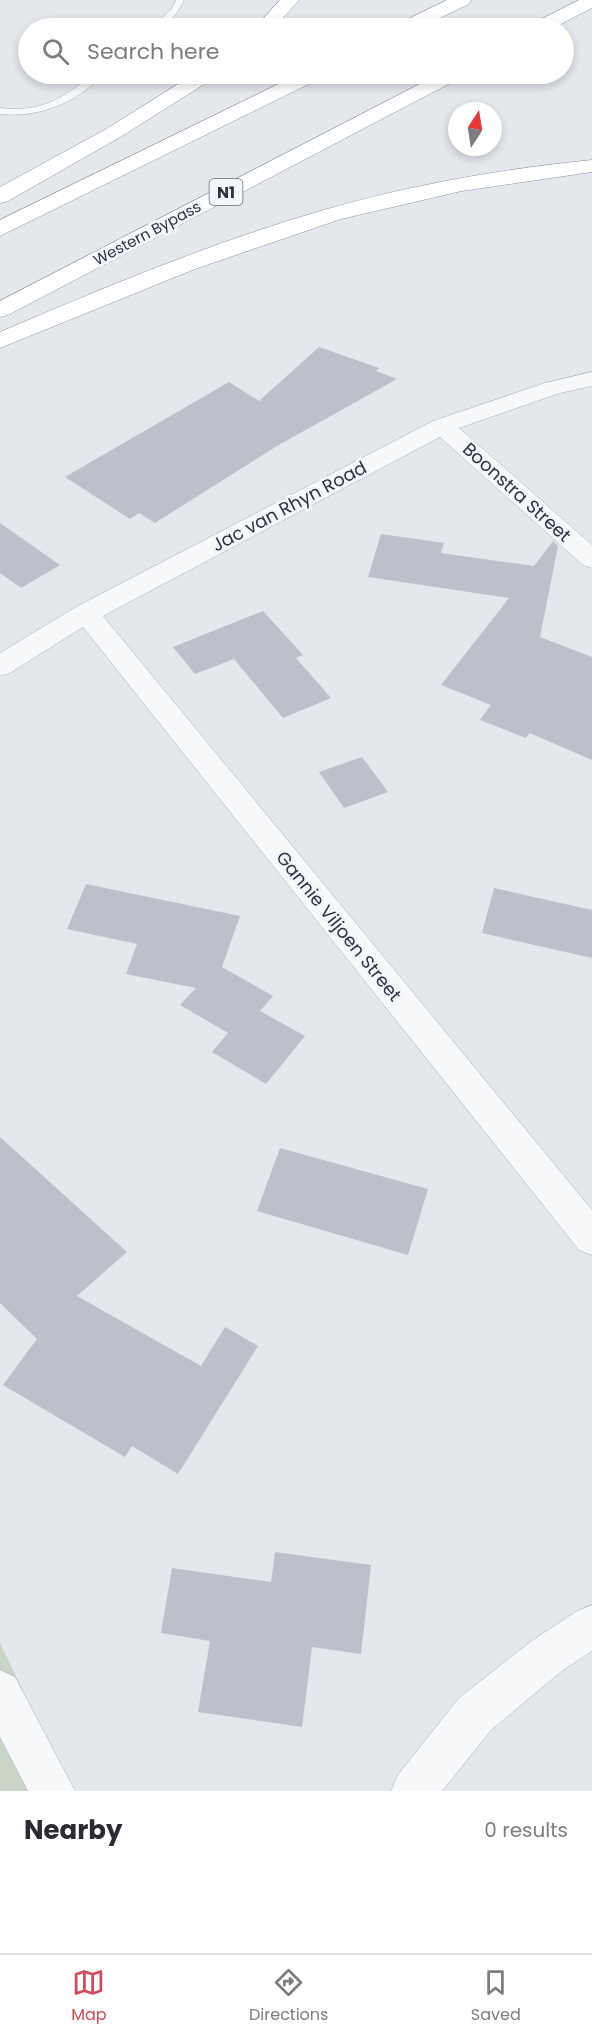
<!DOCTYPE html>
<html lang="en">
<head>
<meta charset="utf-8">
<style>
	:root { --surface:#fff; --page:#f2f2f3; --text:#2b2b33; --muted:#7c7c81; --line:#e1e1e2; --accent:#d1495b }
	body { margin:0; font-family:Poppins,sans-serif; background:var(--page); color:var(--text) }
	.compass { position:absolute; left:448px; top:102px; width:54px; height:54px; border-radius:50%; background:var(--surface); box-shadow:0 3px 9px #0003; rotate:12deg }
	.list { margin:0; padding:0; list-style:none }
	h2 { display:flex; justify-content:space-between; align-items:center; height:78px; margin:0; padding:0 24px; font-size:26px }
	h2 small { font-size:20px; font-weight:400; color:var(--muted) }
	.icon { flex:none; width:33px; height:33px; fill:none; stroke:currentColor; stroke-width:2; stroke-linecap:round; stroke-linejoin:round }
	.map { position:relative; flex:none; width:592px; height:1791px; overflow:hidden }
	.search { position:absolute; background:var(--surface); box-shadow:0 3px 9px #0003; left:18px; right:18px; top:18px; height:66px; display:flex; align-items:center; gap:15px; box-sizing:border-box; padding:0 21px; border-radius:33px; color:var(--muted); font-size:22px }
	.sheet { height:162px; background:var(--surface) }
	nav { display:flex; justify-content:space-around; align-items:center; box-sizing:border-box; height:84px; border-top:2px solid var(--line); background:var(--surface); font-size:16px; color:var(--muted) }
	nav a { display:grid; justify-items:center; gap:3px }
	nav .on { color:var(--accent) }
	.map>svg:first-child { display:block }
	.green { fill:#c9d6c5 }
	.building { fill:#bbc0ca }
	.lines { fill:none; stroke-linecap:round; stroke-linejoin:round }
	.service-casing { stroke:#a9aeb7; stroke-width:1 }
	.minor-casing { stroke:#a9aeb7; stroke-width:1 }
	.motorway-casing { stroke:#8b94a3; stroke-width:1 }
	.service { fill:#f7f8fa; fill-rule:evenodd }
	.minor { fill:#f7f8fa; fill-rule:evenodd }
	.motorway { fill:#fff; fill-rule:evenodd }
	.labels { text-anchor:middle; dominant-baseline:central; stroke-width:6; stroke-linejoin:round; paint-order:stroke }
	.far-street-label { font-size:15px; fill:#2b3445; stroke:#f4f6f9 }
	.shield { fill:#f4f6f9; stroke:#676e7b; stroke-width:1.5 }
	.shield-label { font-size:16px; font-weight:bold; fill:#2b3445 }
	.street-label { font-size:18px; fill:#2b3445; stroke:#f4f6f9 }
</style>
</head>
<body>
<div class="map">
<svg width="592" height="1791" viewBox="0 0 592 1791">
	<rect width="100%" height="100%" fill="#e4e7ec"/>
	<path class="green" d="M0,1643L71,1791H0Z"/>
	<g class="building">
		<path d="M319,347L379,368L376,371L397,379L277,446L155,523L139,513L130,519L65,477L229,382L259,401Z"/>
		<path d="M0,523L60,565L21,588L0,573Z"/>
		<path d="M381,534L444,543L441,553L534,566L553,541L558,546L540,637L592,657V760L530,733L526,738L480,720L491,705L441,685L509,598L368,577Z"/>
		<path d="M263,611L303,655L296,658L331,698L283,718L234,659L195,674L173,647Z"/>
		<path d="M362,757L388,792L344,808L319,772Z"/>
		<path d="M86,884L240,916L222,967L273,996L260,1011L305,1036L266,1084L212,1052L228,1033L180,1005L196,988L126,974L137,944L67,929Z"/>
		<path d="M494,888L592,910V958L482,933Z"/>
		<path d="M0,1137L127,1252L77,1296L201,1366L225,1327L258,1346L178,1474L132,1446L125,1457L3,1385L37,1339L0,1303Z"/>
		<path d="M280,1148L428,1189L408,1255L257,1211Z"/>
		<path d="M275,1552L371,1565L361,1654L312,1647L302,1727L198,1712L210,1641L161,1633L172,1568L271,1582Z"/>
	</g>
	<g class="lines">
		<defs>
			<g id="service">
				<path d="M176,0H184C178,14 166,28 150,28L171,10Z"/>
				<path d="M94,74H104C76,103 40,118 0,114V108C42,113 62,98 94,74Z"/>
			</g>
			<g id="minor">
				<path d="M592,372V386L560,393L459,428L592,545V568L583,565L440,437L103,616L592,1210V1255L579,1250L83,627L10,673L0,676V653L76,607L433,421L545,383Z"/>
				<path d="M592,1605V1651L563,1670L491,1730L442,1791H391L398,1775L459,1698L533,1640L577,1611Z"/>
				<path d="M0,1670L15,1677L75,1791H28L0,1737Z"/>
			</g>
			<g id="motorway">
				<path d="M280,0H299L274,28H255Z"/>
				<path d="M447,0H471L469,4L419,28H395L398,24Z"/>
				<path d="M579,0H592V8L553,28H529L532,24Z"/>
				<path d="M194,74H217L214,78L122,136L8,201L0,203V187L108,128Z"/>
				<path d="M299,74H324L321,78L0,236V220Z"/>
				<path d="M439,74H463L460,78L8,315L0,317V301Z"/>
				<path d="M592,160V172L462,191L341,219L195,269L0,348V332C106,287 213,242 324,210C411,185 501,169 592,160Z"/>
			</g>
		</defs>
		<use href="#service" class="service-casing"/>
		<use href="#minor" class="minor-casing"/>
		<use href="#motorway" class="motorway-casing"/>
		<use href="#service" class="service"/>
		<use href="#minor" class="minor"/>
		<use href="#motorway" class="motorway"/>
	</g>
	<g class="labels">
		<g class="far-street-label">
			<text transform="translate(147 233) rotate(-28)">Western Bypass</text>
		</g>
		<rect class="shield" x="209.5" y="179" width="33" height="26" rx="4.5"/>
		<g class="shield-label">
			<text x="226" y="192">N1</text>
		</g>
		<g class="street-label">
			<text transform="translate(517 492) rotate(42)">Boonstra Street</text>
			<text transform="translate(289 506) rotate(-28)">Jac van Rhyn Road</text>
			<text transform="translate(339 926) rotate(51)">Gannie Viljoen Street</text>
		</g>
	</g>
</svg>
<svg class="compass" viewBox="-18 -18 36 36"><path d="M0-13l5 13h-10z" fill="#e53935"/><path d="M0 13l5-13h-10z" fill="#7c7c81"/></svg>
<div class="search"><svg class="icon" aria-label="search" viewBox="0 0 24 24"><circle cx="10" cy="10" r="6"/><path d="M15 15l6 6"/></svg>Search here</div>
</div>
<section class="sheet">
<h2>Nearby<small>0 results</small></h2>
<ul class="list">
</ul>
</section>
<nav>
<a class="on"><svg class="icon" aria-label="map" viewBox="0 0 24 24"><path d="M3 6l6-2 6 2 6-2v14l-6 2-6-2-6 2zM9 4v14M15 6v14"/></svg>Map</a>
<a><svg class="icon" aria-label="directions" viewBox="0 0 24 24"><path d="M12 3l9 9-9 9-9-9zM9 14v-3h6M13 9l2 2-2 2"/></svg>Directions</a>
<a><svg class="icon" aria-label="saved" viewBox="0 0 24 24"><path d="M7 4h10v16l-5-4-5 4z"/></svg>Saved</a>
</nav>
</body>
</html>
